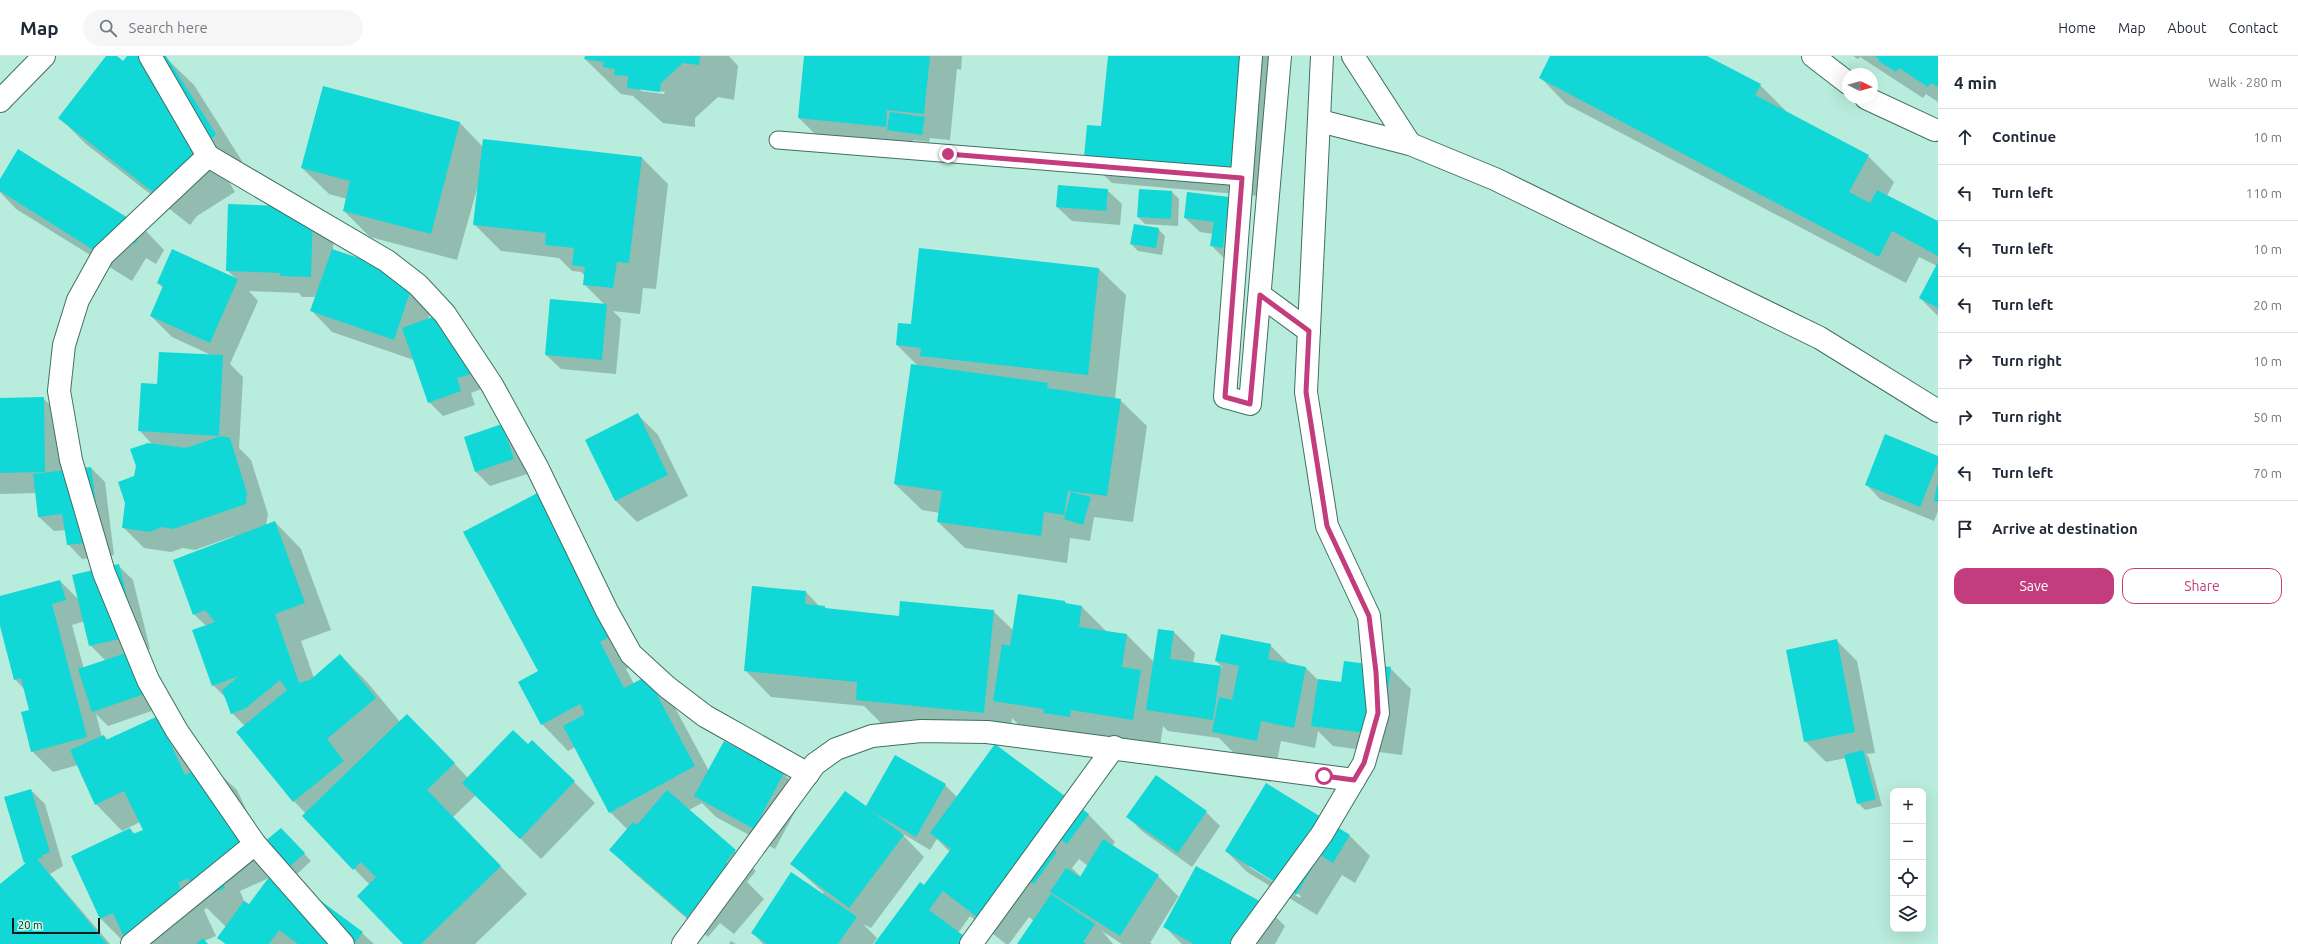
<!DOCTYPE html>
<html lang="en">
<head>
<meta charset="utf-8">
<style>
	:root { --surface:#fff; --page:#f6f6f7; --text:#1f2937; --muted:#747a83; --line:#e0e1e3; --accent:#c33d7e }
	body { margin:0; font-family:Ubuntu,sans-serif; background:var(--page); color:var(--text) }
	.controls { position:absolute; right:12px; bottom:12px; display:grid; overflow:hidden; border-radius:8px; box-shadow:0 4px 16px #0002 }
	.controls button { width:36px; height:36px; display:grid; place-items:center; padding:0; border:0; border-bottom:1px solid var(--line); background:var(--surface); color:var(--text); font:20px sans-serif }
	.compass { position:absolute; left:1842px; top:12px; width:36px; height:36px; border-radius:50%; background:var(--surface); box-shadow:0 4px 16px #0002; rotate:96deg }
	.scale { position:absolute; left:12px; bottom:10px; width:88px; box-sizing:border-box; padding-left:4px; border:2px solid #081d18; border-top:0; font-size:11px; line-height:14px; white-space:nowrap; color:#081d18; -webkit-text-stroke:3px #c5f9e9; paint-order:stroke }
	.stop { position:absolute; width:12px; height:12px; margin:-9px; border:3px solid #c33d7e; border-radius:50%; background:#fff }
	.stop.end { background:#c33d7e; border-color:#fff; box-shadow:0 1px 4px #0008 }
	.list { margin:0; padding:0; list-style:none }
	h2 { display:flex; justify-content:space-between; align-items:center; height:52px; margin:0; padding:0 16px; font-size:17px }
	h2 small { font-size:13px; font-weight:400; color:var(--muted) }
	.list li { display:grid; grid-template-columns:26px 1fr auto; gap:12px; align-items:center; box-sizing:border-box; height:56px; padding:0 16px; border-top:1px solid var(--line) }
	.list b { display:block; font-size:15px; white-space:nowrap }
	.list em { font-size:13px; font-style:normal; color:var(--muted) }
	.actions { display:flex; gap:8px; padding:12px 16px }
	.actions a { flex:1; padding:9px 0; border:1px solid var(--accent); border-radius:12px; text-align:center; font-size:14px; color:var(--accent) }
	.actions .main { background:var(--accent); color:#fff }
	.icon { flex:none; width:22px; height:22px; fill:none; stroke:currentColor; stroke-width:2; stroke-linecap:round; stroke-linejoin:round }
	.map { position:relative; flex:none; width:1938px; height:888px; overflow:hidden }
	header { display:flex; align-items:center; gap:24px; box-sizing:border-box; height:56px; padding:0 20px; background:var(--surface); border-bottom:1px solid var(--line) }
	header strong { font-size:19px }
	nav { display:flex; gap:22px; margin-inline-start:auto; font-size:14px }
	.search { width:280px; height:36px; background:var(--page); display:flex; align-items:center; gap:10px; box-sizing:border-box; padding:0 14px; border-radius:22px; color:var(--muted); font-size:15px }
	main { display:flex }
	aside { flex:1; background:var(--surface) }
	.map>svg:first-child { display:block }
	.shadow { fill:#0003; fill-rule:evenodd }
	.building { fill:#12d7d7 }
	.lines { fill:none; stroke-linecap:round; stroke-linejoin:round }
	.lane-casing { stroke:#407063; stroke-width:19 }
	.street-casing { stroke:#407063; stroke-width:24 }
	.secondary-casing { stroke:#407063; stroke-width:24 }
	.lane { stroke:#fff; stroke-width:17 }
	.street { stroke:#fff; stroke-width:22 }
	.secondary { stroke:#fff; stroke-width:22 }
	.route { stroke:#c33d7e; stroke-width:5 }
</style>
</head>
<body>
<header>
<strong>Map</strong>
<div class="search"><svg class="icon" aria-label="search" viewBox="0 0 24 24"><circle cx="10" cy="10" r="6"/><path d="M15 15l6 6"/></svg>Search here</div>
<nav><a>Home</a><a>Map</a><a>About</a><a>Contact</a></nav>
</header>
<main>
<div class="map">
<svg width="1938" height="888" viewBox="0 0 1938 888">
	<rect width="100%" height="100%" fill="#b8ecdc"/>
	<g class="shadow">
		<path d="M107,0H114L124,6L128,0L166,2L194,29L242,105L228,124L235,136L197,160L190,169L86,88L60,62Z"/>
		<path d="M586,0H729L738,10L734,44L718,41L695,62V71L663,67L633,40L621,38L585,3ZM639,32L665,36L664,38L641,35Z"/>
		<path d="M805,0H962L961,14L957,13L950,84L930,82L929,86L913,84L912,97L826,89L799,62Z"/>
		<path d="M1109,0H1271L1259,140L1112,127L1085,101L1102,71Z"/>
		<path d="M1551,0H1705L1760,29L1787,56L1868,100L1894,126L1887,140L1938,167V260L1920,242L1937,210L1919,201L1906,227L1566,48L1540,21Z"/>
		<path d="M1853,0H1938V46L1926,38L1923,42L1860,1L1858,3Z"/>
		<path d="M323,32L460,67L483,91L642,102L668,128L656,233L643,232L640,258L613,255L621,263L616,318L561,313L546,299L604,248L584,228L585,220L581,216L572,215L559,202L501,195L474,168L479,126L457,204L370,181L344,155L347,143L329,138L302,112Z"/>
		<path d="M0,124L144,173L164,194L156,208L146,202L132,225L16,153L0,136Z"/>
		<path d="M1107,134L1122,148L1120,169L1072,165L1057,151Z"/>
		<path d="M1140,135L1172,136L1179,143L1178,170L1145,168L1138,161Z"/>
		<path d="M1188,137L1229,142L1243,156L1226,204L1212,190L1213,178L1200,176L1185,162Z"/>
		<path d="M229,149L334,172L333,194L435,243L428,264L484,332L471,337L475,349L443,360L429,346L414,304L332,276L312,255L316,241H302L299,237L249,235L258,245L230,308L243,321L239,392L251,404L268,458L266,469L275,466L301,493L331,574L301,585L314,622L340,599L367,626L400,666L434,686L468,722L529,690L574,726L595,747L541,803L476,739L453,761L527,838L475,888H404L370,829L303,760L306,758L294,745L245,670L232,657L226,642L213,629L206,570L194,558L234,480L195,494L183,492L171,496L144,492L123,471L135,421L153,389L139,374L158,329L213,300L172,281L151,260L163,232L158,227L236,223L227,214Z"/>
		<path d="M1158,173L1165,180L1162,199L1138,195L1131,188Z"/>
		<path d="M1099,213L1126,239L1115,343L1120,344L1147,370L1133,466L1094,461L1090,485L1070,482L1067,507L965,492L938,466L940,457L922,454L895,428L918,310L897,289L912,269Z"/>
		<path d="M43,342L64,363L65,415L91,412L105,426L114,499L82,503L68,488L66,474L54,475L39,461L37,437L0,438V343Z"/>
		<path d="M637,358L658,379L688,440L637,466L616,445L586,384Z"/>
		<path d="M501,369L516,383L527,418L490,430L476,416L465,382Z"/>
		<path d="M1938,401V455L1934,465L1880,443L1866,428Z"/>
		<path d="M543,435L637,607L626,613L634,628L647,621L673,648L709,715L784,718L804,739L775,793L716,761L702,747L689,754L756,815L747,826L764,843L734,878L720,867L708,881L631,814L610,793L627,773L610,756L575,691L568,695L542,668L539,615Z"/>
		<path d="M118,509L133,524L150,593L139,595L166,650L108,670L96,658L102,681L104,680L108,684L158,661L237,734L275,815L362,877L374,888H225L219,881L226,871L207,852L204,854L216,880L204,885L207,888H126L101,863L130,773L135,778L144,774L140,766L122,775L96,748L78,709L53,716L32,695L30,655L24,633L15,623L0,566V541L60,525L79,544ZM85,565L90,589L106,605L84,613L72,569ZM271,821L249,850L245,847L240,835Z"/>
		<path d="M806,536L820,551L828,554L900,561L993,555L1014,575L1065,546L1068,549L1082,551L1107,576L1127,579L1154,606L1159,574L1174,576L1195,597L1193,607L1223,612L1216,605L1270,589L1289,608L1306,612L1318,624L1342,627L1390,612L1411,633L1402,699L1333,690L1318,675L1315,692L1281,685L1277,705L1234,697L1219,682L1168,675L1163,670L1160,690L1021,671L1012,662L1010,683L884,670L864,650L771,641L745,614Z"/>
		<path d="M1836,584L1857,605L1875,697L1866,698L1869,702L1882,750L1865,754L1858,747L1846,702L1826,706L1805,685Z"/>
		<path d="M995,690L1089,759L1115,786L1112,790L1158,820L1180,842L1264,849L1285,870L1275,888H1182L1164,870L1180,842L1178,841L1150,887L1152,888H1122L1102,875L1113,888H1018L1034,865L1029,861L1009,888H1006L970,860L958,877L876,888L924,830L950,796L937,783L930,794L900,776L924,801L871,872L863,868L877,882L873,888H763L752,876L824,837L792,808L866,752L945,729L957,741ZM1079,803L1088,810L1081,821L1072,812Z"/>
		<path d="M31,734L45,748L63,810L50,818L110,888H0V830L26,808Z"/>
		<path d="M1206,756L1220,770L1192,811L1142,775L1128,761Z"/>
		<path d="M288,780L311,805L296,819L289,812Z"/>
		<path d="M1350,780L1370,800L1355,827L1342,819L1317,859L1247,816L1226,795ZM1249,809L1301,840L1300,842L1249,811Z"/>
		<path d="M731,885L736,888H729Z"/>
	</g>
	<g class="building">
		<path d="M106,0H117L123,5L127,0H166L216,78L163,144L58,62Z"/>
		<path d="M585,0H700L699,9L683,7L661,27L660,36L627,32L628,20L614,19L615,13L603,11L604,6L584,3Z"/>
		<path d="M804,0H930L924,58L887,54L886,71L798,62Z"/>
		<path d="M1108,0H1243L1233,114L1084,101L1087,69L1101,70Z"/>
		<path d="M1550,0H1707L1761,28L1755,39L1869,99L1849,136L1870,147L1877,134L1938,165V200L1892,175L1879,201L1539,22Z"/>
		<path d="M1874,0H1938V31L1931,27L1928,31L1899,12L1896,16L1878,5L1879,3Z"/>
		<path d="M323,30L460,66L431,178L343,155L350,125L301,112Z"/>
		<path d="M890,56L925,61L922,79L887,74Z"/>
		<path d="M483,83L642,101L629,207L617,206L613,232L583,229L585,211L572,209L574,192L545,189L546,177L473,169Z"/>
		<path d="M18,93L144,172L135,188L125,182L111,205L0,135V123Z"/>
		<path d="M1058,129L1108,133L1106,155L1056,151Z"/>
		<path d="M1139,133L1172,135L1171,163L1137,161Z"/>
		<path d="M1187,136L1229,141L1223,192L1210,190L1214,166L1184,162Z"/>
		<path d="M228,148L313,151L311,221L280,220V217L226,215Z"/>
		<path d="M1134,168L1159,172L1156,192L1130,188Z"/>
		<path d="M919,192L1099,212L1088,319L920,300L921,292L896,289L898,267L911,268Z"/>
		<path d="M172,193L238,223L210,287L150,260L163,230L157,227Z"/>
		<path d="M332,193L415,221L394,284L310,255Z"/>
		<path d="M1938,206V252L1919,242Z"/>
		<path d="M550,243L607,248L602,304L545,299Z"/>
		<path d="M449,255L471,318L457,322L461,335L428,347L402,272Z"/>
		<path d="M159,296L223,299L219,380L138,375L141,327L157,328Z"/>
		<path d="M911,308L1048,327L1047,332L1121,343L1107,440L1068,435L1064,459L1044,456L1041,480L937,466L942,435L894,428Z"/>
		<path d="M44,341L45,416L0,417V342Z"/>
		<path d="M638,357L668,419L615,445L585,384Z"/>
		<path d="M502,368L514,403L475,416L464,381Z"/>
		<path d="M1885,378L1938,400V406L1920,451L1865,429Z"/>
		<path d="M221,380L230,382L247,437L246,448L173,473L162,471L150,476L122,472L125,447L118,426L134,420L136,410L130,393L148,387L186,392Z"/>
		<path d="M91,411L101,485L67,489L62,458L38,461L33,418Z"/>
		<path d="M1937,429H1938V446L1934,445Z"/>
		<path d="M543,434L611,580L600,586L624,632L647,620L695,710L609,757L563,670L585,658L580,648L541,669L518,626L538,615L463,476Z"/>
		<path d="M1071,436L1091,441L1083,469L1064,463Z"/>
		<path d="M275,465L305,547L275,558L299,627L310,624L340,598L376,642L327,683L344,705L293,746L236,676L287,634L280,624L246,652L231,658L222,634L239,620L212,630L192,574L215,566L205,554L193,559L173,504Z"/>
		<path d="M119,508L136,579L89,590L72,519Z"/>
		<path d="M60,524L66,544L52,548L87,681L31,696L21,656L29,654L21,622L14,624L0,570V540Z"/>
		<path d="M752,530L806,535L805,548L825,550V552L899,560L900,545L994,554L984,657L856,644L857,626L744,615Z"/>
		<path d="M1018,538L1065,545V547L1082,550L1079,571L1127,578L1122,611L1141,614L1133,664L1071,654L1070,661L1043,657L1044,653L993,645L1002,588L1010,590Z"/>
		<path d="M1158,573L1174,575L1170,603L1221,610L1213,664L1146,654Z"/>
		<path d="M1221,578L1271,588L1268,603L1306,611L1294,672L1261,665L1257,685L1212,676L1219,641L1232,644L1239,610L1215,605Z"/>
		<path d="M1837,583L1855,676L1804,686L1786,594Z"/>
		<path d="M138,593L153,635L92,656L78,613Z"/>
		<path d="M1344,605L1391,611L1382,679L1311,670L1318,623L1341,626Z"/>
		<path d="M407,658L455,707L427,734L501,810L421,888H403L357,840L376,821L361,806L353,814L302,760Z"/>
		<path d="M158,660L185,719L211,706L250,792L214,808L225,832L198,844L188,822L178,827L190,853L125,883L113,857L100,863L71,800L130,772L133,778L143,774L124,735L95,749L70,694L104,679L106,684Z"/>
		<path d="M513,674L528,688L532,684L575,725L520,783L462,727Z"/>
		<path d="M724,685L784,717L754,773L694,740Z"/>
		<path d="M995,688L1089,758L1067,788L1052,777L1044,787L1057,796L1034,828L1028,824L981,864L943,835L929,854L968,883L965,888H874L920,826L924,829L951,793L930,777Z"/>
		<path d="M1863,694L1876,743L1857,748L1844,699Z"/>
		<path d="M895,699L946,728L916,781L871,755L904,779L849,852L790,808L845,735L866,750Z"/>
		<path d="M1156,719L1207,755L1178,797L1126,761Z"/>
		<path d="M1266,727L1350,779L1333,807L1320,799L1296,839L1225,795Z"/>
		<path d="M31,733L50,796L42,799L43,801L37,803L107,888H0V828L27,806L24,807L4,741Z"/>
		<path d="M667,734L736,794L726,806L744,822L712,858L699,847L687,861L609,794L633,766L637,769Z"/>
		<path d="M281,772L305,797L288,812L264,786Z"/>
		<path d="M1103,783L1159,819L1120,880L1050,836L1066,812L1080,821Z"/>
		<path d="M1196,810L1265,848L1243,888H1194L1163,871Z"/>
		<path d="M276,812L363,876L354,888H298L279,874L269,888H226L217,882L244,845L249,848Z"/>
		<path d="M791,816L857,861L838,888H767L751,877Z"/>
		<path d="M1051,838L1095,868L1083,886L1087,888H1017Z"/>
		<path d="M203,882L208,888H196Z"/>
	</g>
	<g class="lines">
		<defs>
			<path id="lane" d="M778,84L1242,121"/>
			<g id="street">
				<path d="M150,0L208,100L387,205L418,229L445,258L492,329L537,411L607,555L631,598L667,631L705,660L808,718"/>
				<path d="M1251,0L1225,341L1250,348L1280,0"/>
				<path d="M1353,0L1410,88L1495,123L1820,282L1938,355"/>
				<path d="M1813,0L1848,27"/>
				<path d="M1866,42L1935,74"/>
				<path d="M1320,65L1410,88"/>
				<path d="M208,100L103,199L78,244L64,289L59,335L71,404L104,517L148,624L177,675L255,788L343,888"/>
				<path d="M1260,239L1309,275"/>
				<path d="M132,888L255,788"/>
				<path d="M683,888L815,708L836,693L872,680L921,675L987,676L1354,724"/>
				<path d="M971,888L1114,691"/>
				<path d="M1242,888L1322,778L1364,707L1378,657L1369,560L1327,470L1306,336L1322,0"/>
			</g>
			<path id="secondary" d="M0,45L44,0"/>
		</defs>
		<use href="#lane" class="lane-casing"/>
		<use href="#street" class="street-casing"/>
		<use href="#secondary" class="secondary-casing"/>
		<use href="#lane" class="lane"/>
		<use href="#street" class="street"/>
		<use href="#secondary" class="secondary"/>
	</g>
	<g class="lines">
		<path class="route" d="M948,98L1242,122L1225,341L1250,348L1260,239L1309,275L1306,336L1327,470L1369,560L1376,616L1378,657L1364,707L1354,724L1324,720"/>
	</g>
</svg>
<div class="controls">
<button>+</button>
<button>−</button>
<button><svg class="icon" aria-label="locate" viewBox="0 0 24 24"><circle cx="12" cy="12" r="6"/><path d="M12 2v4M12 18v4M2 12h4M18 12h4"/></svg></button>
<button><svg class="icon" aria-label="layers" viewBox="0 0 24 24"><path d="M12 4l9 5-9 5-9-5zM3 14l9 5 9-5"/></svg></button>
</div>
<svg class="compass" viewBox="-18 -18 36 36"><path d="M0-13l5 13h-10z" fill="#e53935"/><path d="M0 13l5-13h-10z" fill="#747a83"/></svg>
<div class="scale">20 m</div>
<div class="stop" style="left:1324px;top:720px"></div>
<div class="stop end" style="left:948px;top:98px"></div>
</div>
<aside>
<h2>4 min<small>Walk · 280 m</small></h2>
<ul class="list">
<li><svg class="icon" aria-label="ahead" viewBox="0 0 24 24"><path d="M12 20V5M6 11l6-6 6 6"/></svg><div><b>Continue</b></div><em>10 m</em></li>
<li><svg class="icon" aria-label="left" viewBox="0 0 24 24"><path d="M17 20v-9H6M10 6l-5 5 5 5"/></svg><div><b>Turn left</b></div><em>110 m</em></li>
<li><svg class="icon" aria-label="left" viewBox="0 0 24 24"><path d="M17 20v-9H6M10 6l-5 5 5 5"/></svg><div><b>Turn left</b></div><em>10 m</em></li>
<li><svg class="icon" aria-label="left" viewBox="0 0 24 24"><path d="M17 20v-9H6M10 6l-5 5 5 5"/></svg><div><b>Turn left</b></div><em>20 m</em></li>
<li><svg class="icon" aria-label="right" viewBox="0 0 24 24"><path d="M7 20v-9h11M14 6l5 5-5 5"/></svg><div><b>Turn right</b></div><em>10 m</em></li>
<li><svg class="icon" aria-label="right" viewBox="0 0 24 24"><path d="M7 20v-9h11M14 6l5 5-5 5"/></svg><div><b>Turn right</b></div><em>50 m</em></li>
<li><svg class="icon" aria-label="left" viewBox="0 0 24 24"><path d="M17 20v-9H6M10 6l-5 5 5 5"/></svg><div><b>Turn left</b></div><em>70 m</em></li>
<li><svg class="icon" aria-label="arrive" viewBox="0 0 24 24"><path d="M6 21V4h12l-3 4 3 4H6"/></svg><div><b>Arrive at destination</b></div></li>
</ul>
<div class="actions"><a class="main">Save</a><a>Share</a></div>
</aside>
</main>
</body>
</html>
